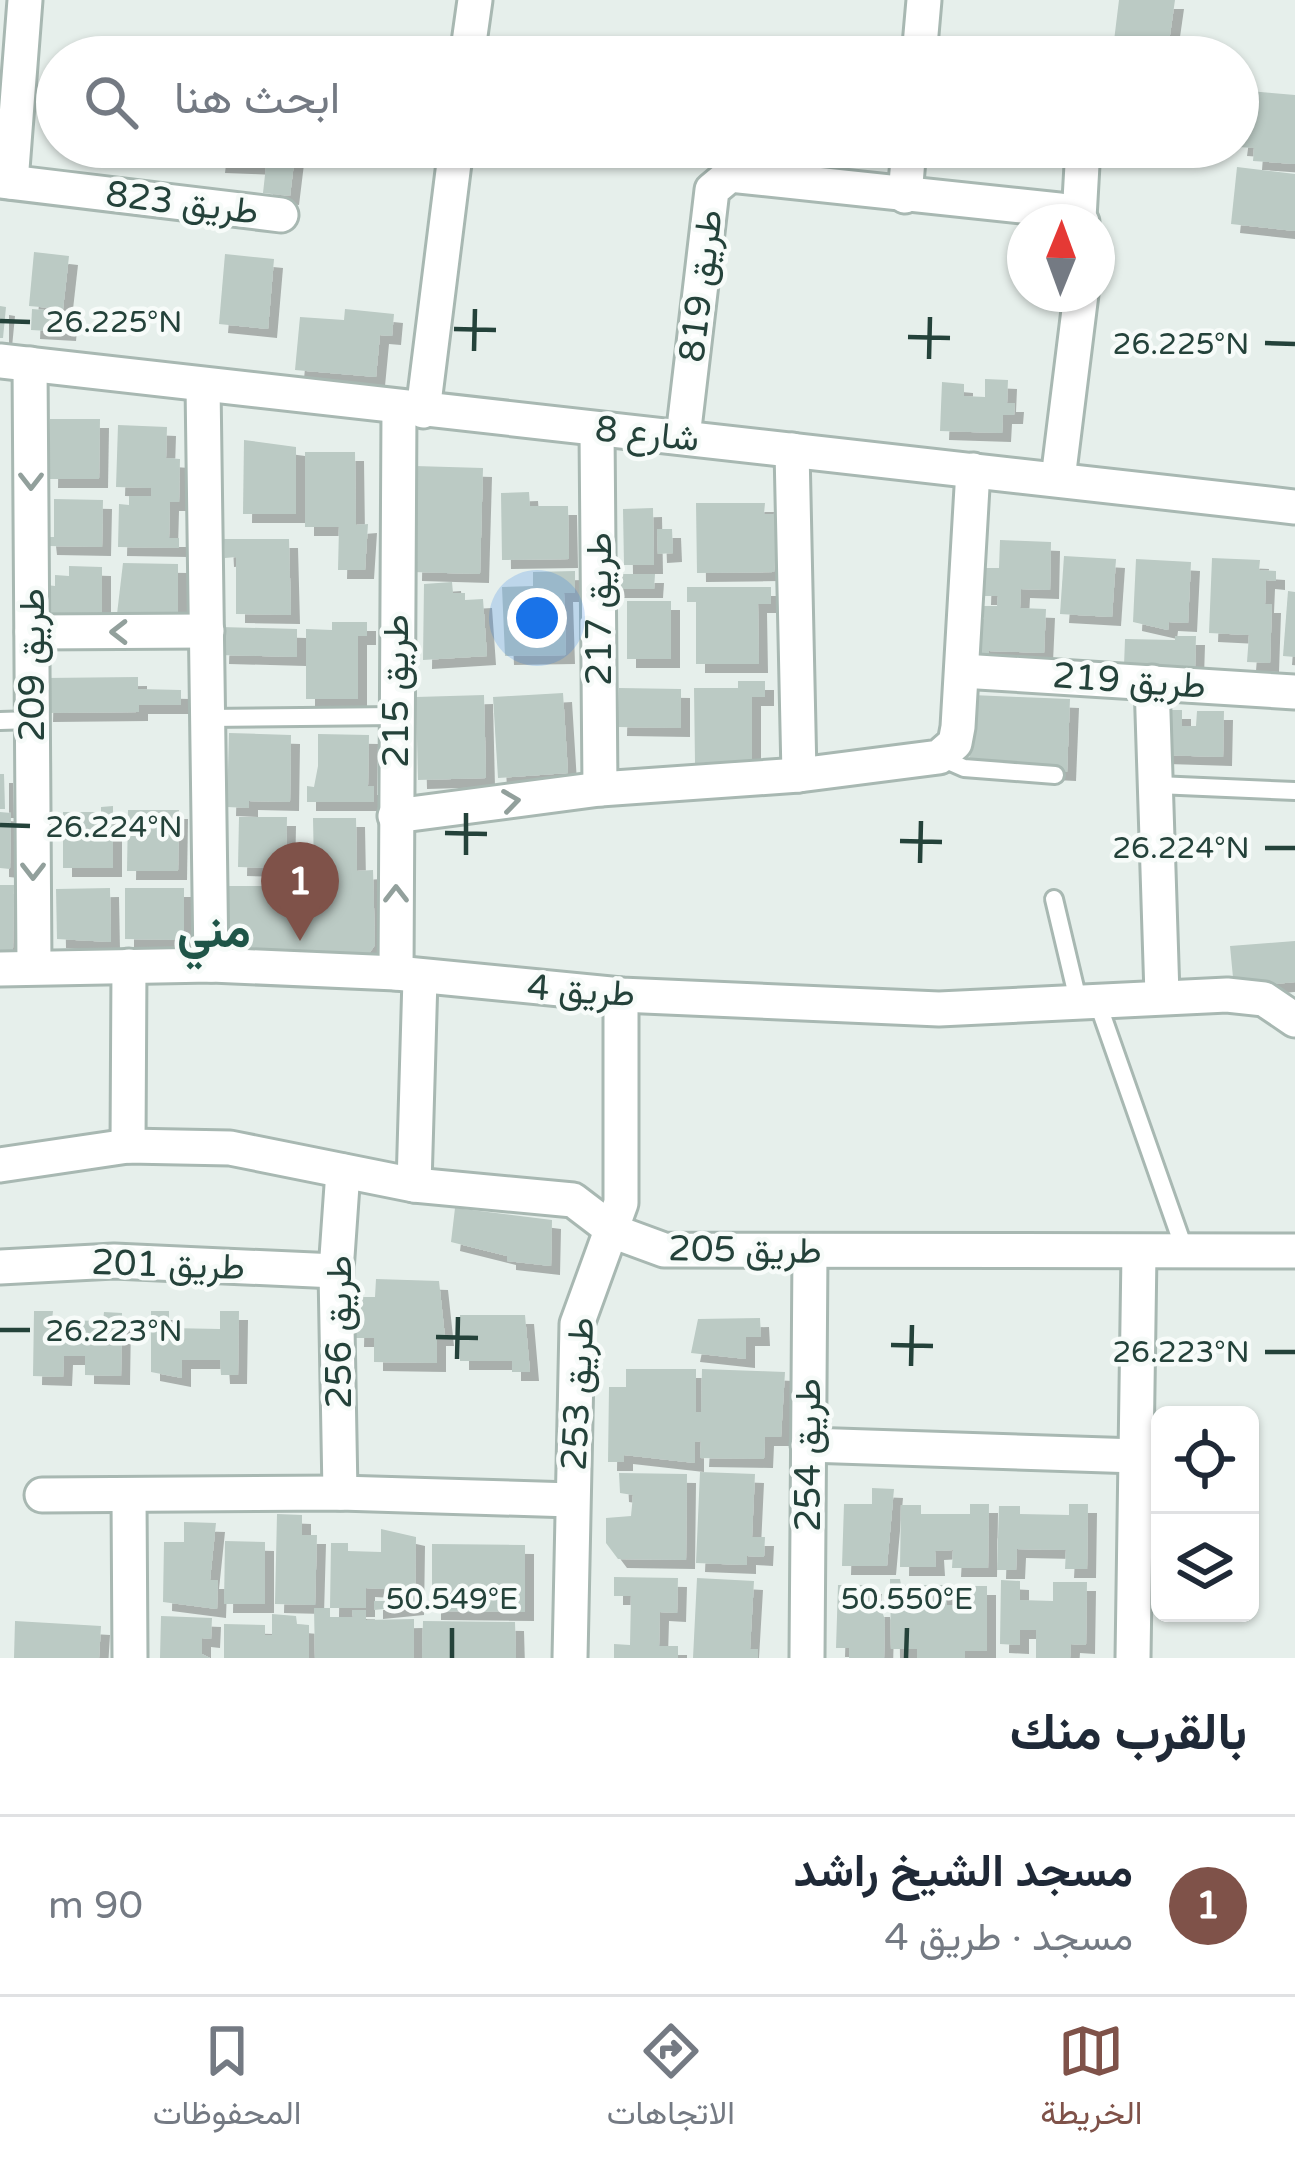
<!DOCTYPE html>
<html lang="ar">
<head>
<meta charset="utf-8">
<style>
	:root { --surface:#fff; --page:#f6f6f7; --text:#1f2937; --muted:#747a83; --line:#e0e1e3; --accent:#7f5249 }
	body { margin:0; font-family:"Varela Round",Vazirmatn,sans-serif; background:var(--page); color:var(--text); direction:rtl }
	.controls { position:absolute; right:36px; bottom:36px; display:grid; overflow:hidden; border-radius:18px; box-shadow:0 3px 9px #0004 }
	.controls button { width:108px; height:108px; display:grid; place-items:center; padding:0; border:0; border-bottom:3px solid var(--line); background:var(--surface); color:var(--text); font:60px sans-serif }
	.compass { position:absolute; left:1007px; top:204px; width:108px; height:108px; border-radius:50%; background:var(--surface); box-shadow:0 3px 9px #0004; rotate:1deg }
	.you { position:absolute; left:537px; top:618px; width:42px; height:42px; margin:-30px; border:9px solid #fff; border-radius:50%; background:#1a73e8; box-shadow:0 0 0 18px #1a73e833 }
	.badge { display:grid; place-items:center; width:78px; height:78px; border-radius:50%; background:var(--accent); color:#fff; font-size:39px; font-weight:700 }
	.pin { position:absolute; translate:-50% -99px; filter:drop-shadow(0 3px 6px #0008) }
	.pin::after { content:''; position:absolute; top:63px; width:42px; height:36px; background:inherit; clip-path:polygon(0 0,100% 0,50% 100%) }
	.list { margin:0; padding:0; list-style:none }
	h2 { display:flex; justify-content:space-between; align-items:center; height:156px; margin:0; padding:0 48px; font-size:51px }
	h2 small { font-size:39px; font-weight:400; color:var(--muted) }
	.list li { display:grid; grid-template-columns:78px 1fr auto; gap:36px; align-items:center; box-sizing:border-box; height:180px; padding:0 48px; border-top:3px solid var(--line) }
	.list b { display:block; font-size:45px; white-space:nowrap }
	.list p { margin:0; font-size:39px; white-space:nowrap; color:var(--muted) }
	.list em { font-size:39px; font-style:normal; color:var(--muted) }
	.icon { flex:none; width:66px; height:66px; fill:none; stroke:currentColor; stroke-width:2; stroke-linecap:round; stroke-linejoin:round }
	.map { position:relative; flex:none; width:1295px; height:1658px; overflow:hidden; direction:ltr }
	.search { position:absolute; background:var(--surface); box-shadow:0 3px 9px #0004; left:36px; right:36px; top:36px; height:132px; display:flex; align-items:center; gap:30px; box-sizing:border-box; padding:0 42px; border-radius:66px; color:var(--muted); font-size:45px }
	.sheet { height:336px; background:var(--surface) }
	nav { display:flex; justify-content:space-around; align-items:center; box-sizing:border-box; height:168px; border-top:3px solid var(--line); background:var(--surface); font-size:33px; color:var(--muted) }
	nav a { display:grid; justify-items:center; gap:6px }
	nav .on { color:var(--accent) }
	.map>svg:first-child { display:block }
	.building { fill:#bbcac4; filter:url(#shadow) }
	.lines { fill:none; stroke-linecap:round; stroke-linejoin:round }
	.service-casing { stroke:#a8b8b2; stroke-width:22 }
	.minor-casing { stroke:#a8b8b2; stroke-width:39 }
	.service { stroke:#fff; stroke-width:16 }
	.minor { stroke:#fff; stroke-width:33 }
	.oneway { stroke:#92a09c }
	.ticks { fill:none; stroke:#24423a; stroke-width:4.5 }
	.labels { text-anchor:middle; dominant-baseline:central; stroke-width:9; stroke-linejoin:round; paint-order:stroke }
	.street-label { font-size:36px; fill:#24423a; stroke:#f7fbf9 }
	.district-label { font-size:48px; font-weight:bold; fill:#1f5548; stroke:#f7fbf9 }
	.ticks-label { font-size:30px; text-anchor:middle; fill:#24423a; stroke:#f7fbf9; stroke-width:9; stroke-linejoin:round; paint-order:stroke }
</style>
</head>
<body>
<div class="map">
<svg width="1295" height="1658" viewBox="0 0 1295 1658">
	<defs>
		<filter id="shadow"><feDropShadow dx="9" dy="9" stdDeviation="0" flood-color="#0004"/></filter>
	</defs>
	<rect width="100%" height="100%" fill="#e6efeb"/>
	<g class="building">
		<path d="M1119,0H1175L1169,42L1159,41L1157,57H1112Z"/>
		<path d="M1238,90L1295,95V164L1253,161L1254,148L1238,147L1244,104H1238Z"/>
		<path d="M218,147H296L290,196L263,193L266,166L216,164Z"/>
		<path d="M1237,167L1295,174V231L1231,224Z"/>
		<path d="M34,252L69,256L63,309L29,306Z"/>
		<path d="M225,254L274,259L268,329L219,324Z"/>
		<path d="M0,306L6,307L3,338H0Z"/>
		<path d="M32,309L69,312L67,332L31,330Z"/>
		<path d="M345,309L394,314L392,336L380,335L376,377L295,370L300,317L344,320Z"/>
		<path d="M985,379L1008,380L1007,403H1015L1014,415H1003L1002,433L940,431L942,382L964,384V396L985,397Z"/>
		<path d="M50,419H100L99,479H49Z"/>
		<path d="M118,425L167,427L166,458L180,459L179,502H170L169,538H179V548L118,547L119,504L129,505V496H151V488L116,487Z"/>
		<path d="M244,440L296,447V514H243Z"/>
		<path d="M305,452H355L356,525L368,524L365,570H338L339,527H305Z"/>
		<path d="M415,466L483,468L480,574L413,572Z"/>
		<path d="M529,492L530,506H568L569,559L502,560L501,493Z"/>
		<path d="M54,499L103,500L102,547L48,546L47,537H54Z"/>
		<path d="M696,503H765L764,514H779L774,572L697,573Z"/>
		<path d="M653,508L654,565H624L623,509Z"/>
		<path d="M657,529H672L673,553L658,554Z"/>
		<path d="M224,539H289L291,615L236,614V557L225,558Z"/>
		<path d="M1000,540L1051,542L1050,590L1021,589L1020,608L1046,609L1044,653L989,651V657H977L978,619H984V606H997L998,596H982L983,568H999Z"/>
		<path d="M1064,556L1116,559L1112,617L1060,614Z"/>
		<path d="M1212,558L1260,560L1259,570L1276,571V581L1266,580L1265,604H1272L1270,663L1247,662L1249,635L1209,633Z"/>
		<path d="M1136,559L1191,562L1188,623L1169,622L1168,630L1133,622Z"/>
		<path d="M123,563L178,564V615L117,614Z"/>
		<path d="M69,566L102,567V617L46,616V585L55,586V575L69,576Z"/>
		<path d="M575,571V593H564L566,655L505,656L502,587L533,586V572Z"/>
		<path d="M610,574H655L654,589H610Z"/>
		<path d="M452,582L453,593H465V600L483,599L487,656L423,660L424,584Z"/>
		<path d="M687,587H771V604H758L759,664H696V602H687Z"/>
		<path d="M1288,591L1295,592V657L1283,656Z"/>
		<rect x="627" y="601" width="44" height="58"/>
		<path d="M332,622H367V636H358V699H306V629L332,630Z"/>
		<path d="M221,627L297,629V657L220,655Z"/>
		<path d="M1175,636H1196L1195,668L1124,666L1125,639L1175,640Z"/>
		<path d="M138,677V689L181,690V705H139V712L44,713L45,678Z"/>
		<path d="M738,681H765V697H752V762L695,763L694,688H738Z"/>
		<path d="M619,688L681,689V728L618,727Z"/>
		<path d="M563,693L568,773L498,778L493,697Z"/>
		<path d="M484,695L486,778L418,780L416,697Z"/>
		<path d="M972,695L1070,699L1067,772L969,767Z"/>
		<path d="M1160,710H1182V726H1196L1197,711H1224L1223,757L1159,755Z"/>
		<path d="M229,733L291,735L290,802L249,801V808L227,807Z"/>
		<path d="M318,734L369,735L368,786H374V802H307V786L314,787L318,766Z"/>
		<path d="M0,774H4L5,809H0Z"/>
		<path d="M113,806V868H63V812H101V807Z"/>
		<path d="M128,810H179L178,871H127Z"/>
		<path d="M0,812L11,813L10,869L0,868Z"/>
		<path d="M239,817H287L286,868L238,867Z"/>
		<path d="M313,818H356L357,871L373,870L375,945L368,955L224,959L225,886H304V870L314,869Z"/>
		<path d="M0,885H14L13,950H0Z"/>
		<path d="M110,888L111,942L57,939L56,889Z"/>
		<path d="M125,888H184V940L125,939Z"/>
		<path d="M1295,941V982L1234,988L1230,946Z"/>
		<path d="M455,1208L552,1220L551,1266L507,1261V1256L451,1242Z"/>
		<path d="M376,1279L439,1281L445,1337H437V1363L374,1362V1338H355L356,1297H375Z"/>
		<path d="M34,1311H53L52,1320L103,1321L104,1312L122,1313L121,1376L85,1375V1356H64L63,1377L33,1376Z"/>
		<path d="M151,1311H169V1328L220,1329V1311H239L238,1375H221L220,1360H182V1378L151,1372Z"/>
		<path d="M460,1315H525L530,1372H512V1361H460Z"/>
		<path d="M760,1318L761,1337H746V1359L691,1353L698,1319Z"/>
		<path d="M626,1369H696V1412H701L702,1369L785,1372L781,1437H765L764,1459L700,1458L701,1441L695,1442V1463L624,1455V1462H608L609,1387H626Z"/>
		<path d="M700,1472L755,1474L752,1537H765L764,1557L747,1556V1565L696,1563Z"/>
		<path d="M619,1473L687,1474L686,1560L618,1559L606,1543V1518L631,1516L633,1495L620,1493Z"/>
		<path d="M872,1488L894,1489L887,1566H842L844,1504H872Z"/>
		<path d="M970,1504H989L988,1568H952L953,1550L935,1551L936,1567H900L901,1505H921V1514H970Z"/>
		<path d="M1069,1504H1088L1087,1569H1065L1066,1550L1017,1549L1016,1570H997L999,1506H1020V1514L1069,1515Z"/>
		<path d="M277,1514L302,1515V1535H317L315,1605L275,1604Z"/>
		<path d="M184,1522L216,1523L210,1580H218L217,1609L163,1602L164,1542H184Z"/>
		<path d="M381,1529L416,1537L415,1606L374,1610V1601H384V1589L366,1588V1608H330L331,1543H348V1551L381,1552Z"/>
		<path d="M225,1541L265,1542V1604H224Z"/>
		<path d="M432,1544L525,1545V1612L432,1611Z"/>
		<path d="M614,1577L678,1578L677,1613L660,1612L659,1646H678V1658H614V1644L630,1645L631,1596H614Z"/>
		<path d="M697,1578L754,1581L750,1649H758V1658H693Z"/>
		<path d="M890,1579H900L901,1585H947V1605H968V1586H987V1651H965V1658H917V1649H891Z"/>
		<path d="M1001,1580L1020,1581V1600L1053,1601V1582H1087L1086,1645L1071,1644L1070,1658H1036V1630H1020V1645L1000,1644Z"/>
		<path d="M838,1585H873L872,1608H881L885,1620L884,1658H849V1648H836Z"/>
		<path d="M314,1608H330V1617H353L352,1610H366V1620L414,1619V1658H315Z"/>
		<path d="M272,1614L296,1616L297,1624L309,1625V1658H224V1624L265,1625V1635H272Z"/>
		<path d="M161,1616L212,1618L211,1639L202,1638V1654L210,1658H160Z"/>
		<path d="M15,1621L101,1626L99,1658H14Z"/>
		<path d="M423,1621L515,1622L516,1658H422Z"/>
	</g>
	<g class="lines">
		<defs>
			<g id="service">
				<path d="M208,718L396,716"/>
				<path d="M0,721L32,720"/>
				<path d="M939,757L964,768L1055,775"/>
				<path d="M1157,785L1295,791"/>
				<path d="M1054,899L1078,1000"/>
				<path d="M1096,998L1185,1251"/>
			</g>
			<g id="minor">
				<path d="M467,57L475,0"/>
				<path d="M919,57L924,0"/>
				<path d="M0,181L281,215"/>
				<path d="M11,182L25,0"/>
				<path d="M905,196L909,147"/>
				<path d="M1079,218L1083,147"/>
				<path d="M0,361L1295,507"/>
				<path d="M30,364L34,966"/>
				<path d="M203,385L211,965"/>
				<path d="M423,411L456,147"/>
				<path d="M597,430L600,789"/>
				<path d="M683,437L712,190L730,175L1059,210L1082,222"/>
				<path d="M792,450L799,775"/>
				<path d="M1058,479L1081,294"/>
				<path d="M32,632L207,631"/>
				<path d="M962,671L1295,692"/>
				<path d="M1152,682L1162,995"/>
				<path d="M395,816L600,789L799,775L939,757L955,743L958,727L973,470"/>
				<path d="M0,969L211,965L396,973L621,995L939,1009L1227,995L1264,999L1295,1020"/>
				<path d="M396,973L399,409"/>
				<path d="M128,1146L129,966"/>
				<path d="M0,1165L128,1146L230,1148L414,1185L573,1200L615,1232L664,1250L1295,1251"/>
				<path d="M414,1185L420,978"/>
				<path d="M0,1267L114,1261L336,1271"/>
				<path d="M808,1445L1137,1456"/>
				<path d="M340,1493L336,1271L343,1171"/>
				<path d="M42,1495L340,1493L572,1500"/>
				<path d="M129,1497L130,1658"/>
				<path d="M570,1658L577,1324L621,1203V995"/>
				<path d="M807,1658L810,1252"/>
				<path d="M1133,1658L1139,1253"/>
			</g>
		</defs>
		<use href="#service" class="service-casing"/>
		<use href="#minor" class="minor-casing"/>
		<use href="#service" class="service"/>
		<use href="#minor" class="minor"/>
	</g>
	<defs><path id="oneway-chevron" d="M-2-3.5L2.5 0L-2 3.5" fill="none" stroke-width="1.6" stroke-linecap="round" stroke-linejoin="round" transform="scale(3)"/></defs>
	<g class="oneway">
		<use href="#oneway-chevron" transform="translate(31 481) rotate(90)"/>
		<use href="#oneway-chevron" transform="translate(119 632) rotate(180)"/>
		<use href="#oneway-chevron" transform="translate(511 801) rotate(-8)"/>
		<use href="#oneway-chevron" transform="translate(33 871) rotate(90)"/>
		<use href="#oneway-chevron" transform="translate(396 894) rotate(-90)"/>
	</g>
	<path class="ticks" d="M0,321L30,322M454,329L496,330M908,337L950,338M1265,343L1295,344M474,351L475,309M929,359L930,317M0,825L30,826M445,833L487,834M900,841L942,842M1265,848H1295M466,855V813M920,863L921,821M0,1330H30M436,1337L478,1338M891,1345L933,1346M1265,1352H1295M457,1359L458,1317M911,1366L912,1325M452,1658V1628M906,1658L907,1628"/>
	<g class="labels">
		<g class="street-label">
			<text transform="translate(182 203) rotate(7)">طريق 823</text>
			<text transform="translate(701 286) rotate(-83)">طريق 819</text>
			<text transform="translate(647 434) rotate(6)">شارع 8</text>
			<text transform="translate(599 609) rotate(-90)">طريق 217</text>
			<text transform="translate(32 665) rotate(-90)">طريق 209</text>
			<text transform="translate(1129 681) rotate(4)">طريق 219</text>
			<text transform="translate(396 691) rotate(-90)">طريق 215</text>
			<text transform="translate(581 991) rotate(4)">طريق 4</text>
			<text transform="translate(745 1250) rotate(1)">طريق 205</text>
			<text transform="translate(168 1265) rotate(2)">طريق 201</text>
			<text transform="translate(339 1332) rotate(-90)">طريق 256</text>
			<text transform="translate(578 1394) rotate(-87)">طريق 253</text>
			<text transform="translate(808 1455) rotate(-90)">طريق 254</text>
		</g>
		<g class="district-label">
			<text x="214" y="932">مني</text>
		</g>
	</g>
	<g class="ticks-label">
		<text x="114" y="332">26.225°N</text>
		<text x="1181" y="354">26.225°N</text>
		<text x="114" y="837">26.224°N</text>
		<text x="1181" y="858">26.224°N</text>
		<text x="114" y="1341">26.223°N</text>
		<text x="1181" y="1362">26.223°N</text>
		<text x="452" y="1609">50.549°E</text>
		<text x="907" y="1609">50.550°E</text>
	</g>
</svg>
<div class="controls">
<button><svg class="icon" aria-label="locate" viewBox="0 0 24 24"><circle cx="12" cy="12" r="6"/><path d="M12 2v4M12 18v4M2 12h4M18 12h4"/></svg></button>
<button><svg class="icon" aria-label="layers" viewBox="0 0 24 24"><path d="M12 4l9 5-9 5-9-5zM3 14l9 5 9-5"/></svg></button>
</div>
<svg class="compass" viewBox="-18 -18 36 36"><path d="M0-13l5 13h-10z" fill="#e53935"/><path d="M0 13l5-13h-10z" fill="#747a83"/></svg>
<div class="you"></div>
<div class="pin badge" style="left:300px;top:941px">1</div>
<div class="search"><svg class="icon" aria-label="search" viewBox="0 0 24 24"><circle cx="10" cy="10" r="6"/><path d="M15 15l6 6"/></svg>ابحث هنا</div>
</div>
<section class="sheet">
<h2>بالقرب منك<small></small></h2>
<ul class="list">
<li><span class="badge">1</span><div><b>مسجد الشيخ راشد</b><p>مسجد · طريق 4</p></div><em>90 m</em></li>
</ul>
</section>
<nav>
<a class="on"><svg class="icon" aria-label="map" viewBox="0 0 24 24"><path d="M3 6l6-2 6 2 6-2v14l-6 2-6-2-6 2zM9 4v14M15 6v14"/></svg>الخريطة</a>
<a><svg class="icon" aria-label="directions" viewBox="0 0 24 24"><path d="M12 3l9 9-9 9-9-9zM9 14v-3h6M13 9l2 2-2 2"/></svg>الاتجاهات</a>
<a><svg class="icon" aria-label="saved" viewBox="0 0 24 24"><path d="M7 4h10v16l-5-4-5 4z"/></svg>المحفوظات</a>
</nav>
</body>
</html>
